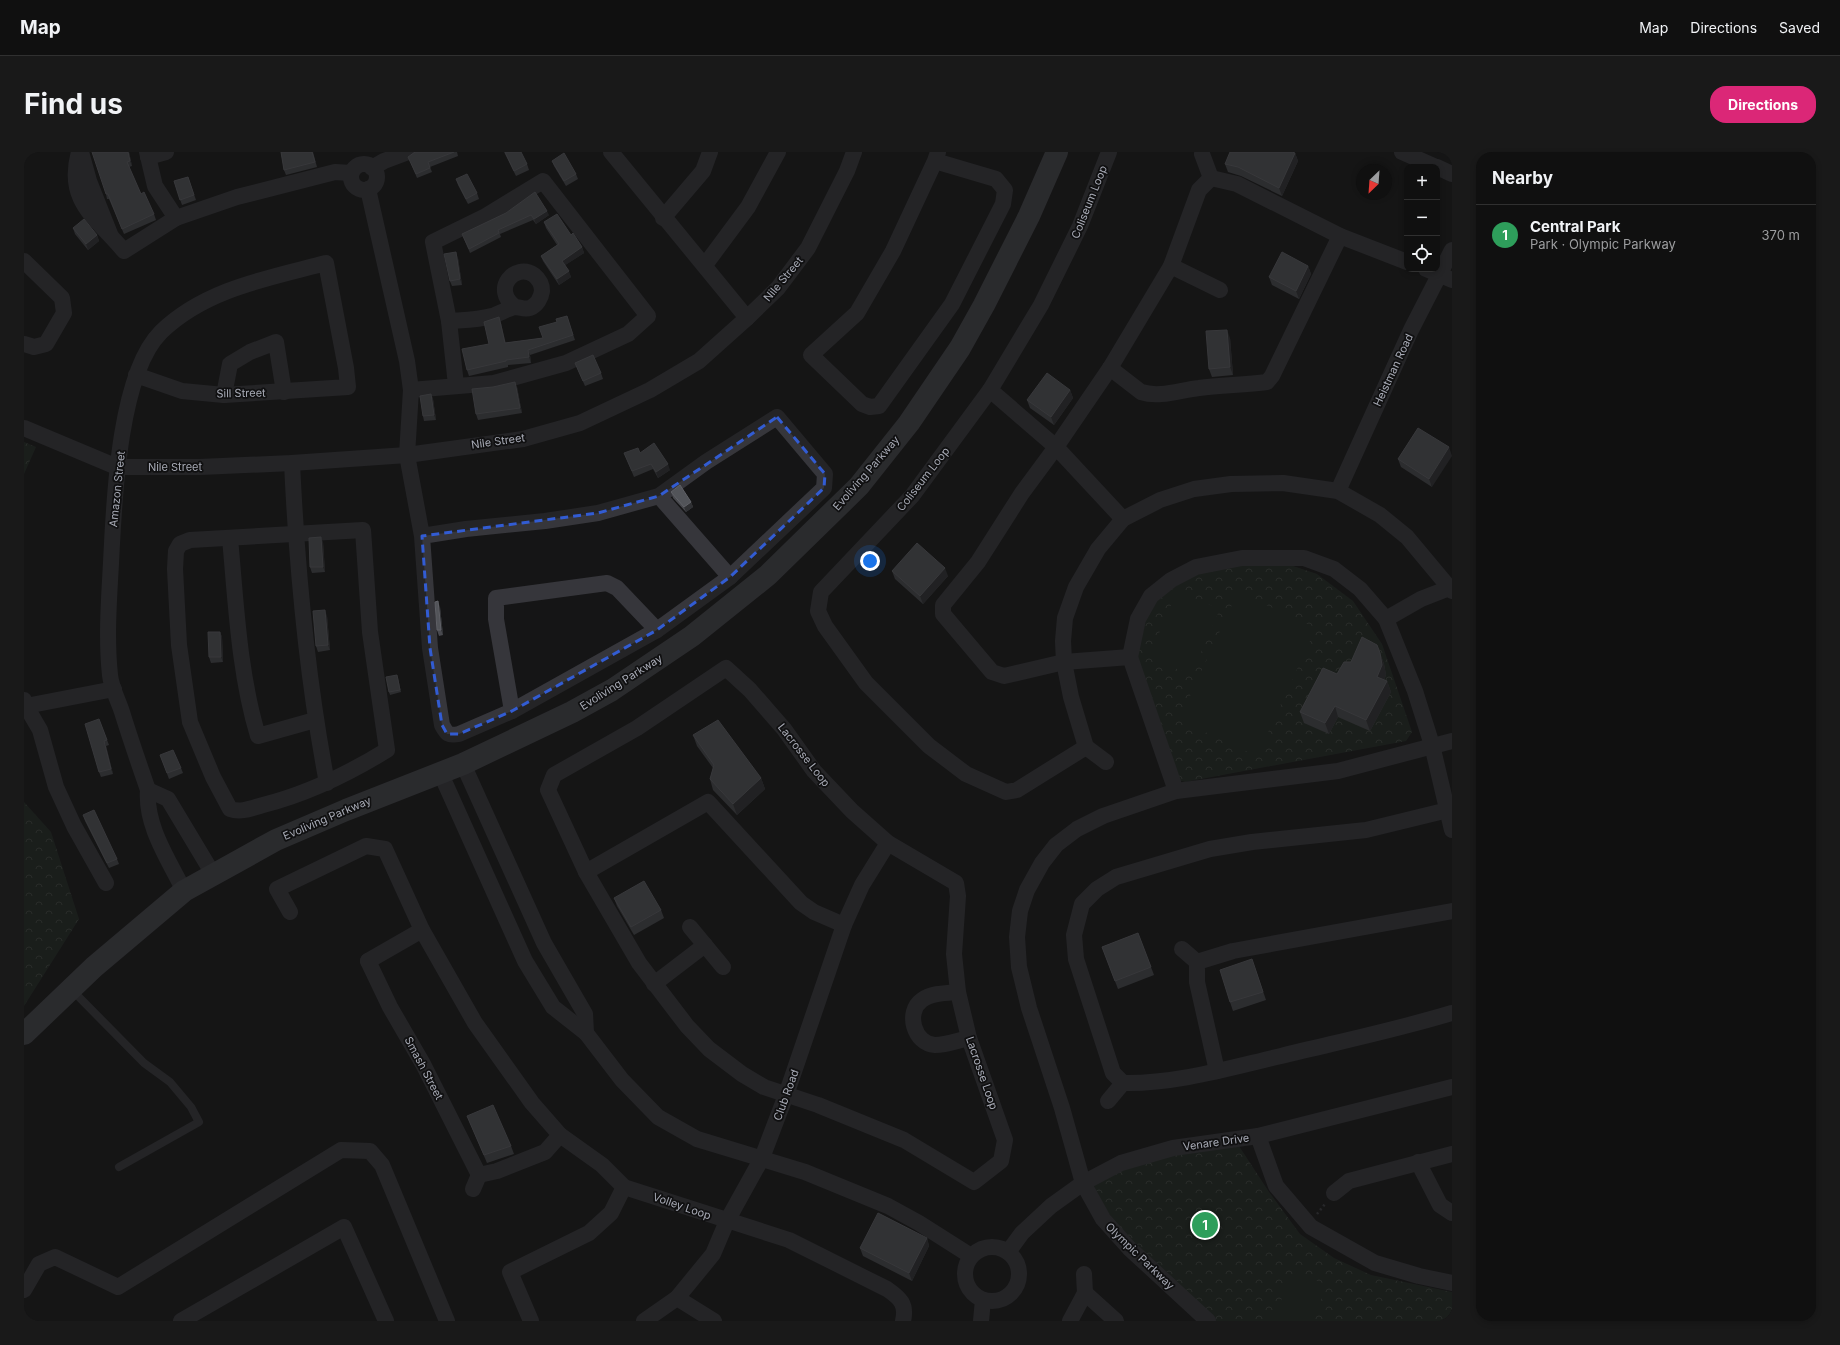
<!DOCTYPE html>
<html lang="en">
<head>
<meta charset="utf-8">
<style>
	:root { --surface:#101010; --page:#191919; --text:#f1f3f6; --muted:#9c9d9f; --line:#303030; --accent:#db2777 }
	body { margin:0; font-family:Inter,sans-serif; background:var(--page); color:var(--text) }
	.controls { position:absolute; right:12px; top:12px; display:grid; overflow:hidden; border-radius:8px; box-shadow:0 2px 6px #0003 }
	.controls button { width:36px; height:36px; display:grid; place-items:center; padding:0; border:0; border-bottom:1px solid var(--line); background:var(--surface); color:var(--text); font:20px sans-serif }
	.compass { position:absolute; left:1332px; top:12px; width:36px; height:36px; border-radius:50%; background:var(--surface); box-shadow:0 2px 6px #0003; rotate:205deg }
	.you { position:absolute; left:846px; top:409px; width:14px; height:14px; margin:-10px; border:3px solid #fff; border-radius:50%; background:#1a73e8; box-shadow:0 0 0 6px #1a73e833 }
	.badge { display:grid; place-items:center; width:26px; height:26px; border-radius:50%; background:var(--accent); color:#fff; font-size:13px; font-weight:700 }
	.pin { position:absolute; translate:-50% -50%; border:2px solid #fff; box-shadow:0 1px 4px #0006 }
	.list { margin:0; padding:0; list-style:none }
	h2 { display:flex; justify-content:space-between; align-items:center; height:52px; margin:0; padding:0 16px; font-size:17px }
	h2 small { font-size:13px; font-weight:400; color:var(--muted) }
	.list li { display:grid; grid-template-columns:26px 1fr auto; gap:12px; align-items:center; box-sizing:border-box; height:60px; padding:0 16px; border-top:1px solid var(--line) }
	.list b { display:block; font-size:15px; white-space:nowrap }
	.list p { margin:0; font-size:13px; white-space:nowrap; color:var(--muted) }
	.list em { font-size:13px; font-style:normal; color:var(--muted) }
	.icon { flex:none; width:22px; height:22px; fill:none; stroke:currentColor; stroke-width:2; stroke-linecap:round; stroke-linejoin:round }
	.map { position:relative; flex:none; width:1428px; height:1169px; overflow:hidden; border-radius:16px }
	header { display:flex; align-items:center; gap:24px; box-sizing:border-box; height:56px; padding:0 20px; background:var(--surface); border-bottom:1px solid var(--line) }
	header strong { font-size:19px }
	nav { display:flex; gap:22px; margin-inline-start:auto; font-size:14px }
	.intro { display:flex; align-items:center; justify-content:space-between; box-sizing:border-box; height:96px; padding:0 24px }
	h1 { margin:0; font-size:28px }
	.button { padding:10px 18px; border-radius:16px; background:var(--accent); color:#fff; font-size:14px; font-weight:700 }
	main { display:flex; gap:24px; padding:0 24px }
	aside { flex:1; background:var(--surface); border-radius:16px; box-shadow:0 2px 6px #0003 }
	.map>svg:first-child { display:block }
	.forest { fill:url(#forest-crowns) }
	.garden { fill:#212923 }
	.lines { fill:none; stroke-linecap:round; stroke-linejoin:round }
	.path { stroke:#3c3d42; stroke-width:2.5; stroke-dasharray:2 3; stroke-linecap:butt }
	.lane { stroke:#36363b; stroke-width:8 }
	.street { stroke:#36363b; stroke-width:16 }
	.secondary { stroke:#44454b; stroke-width:22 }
	.wall { fill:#48494e }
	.shaded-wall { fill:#2f3033 }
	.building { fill:#525459; stroke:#606167 }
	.marked { fill:none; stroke:#325cd3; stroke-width:3; stroke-dasharray:8 5; stroke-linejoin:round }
	.labels { text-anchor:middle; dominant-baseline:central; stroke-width:3.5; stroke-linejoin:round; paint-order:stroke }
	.street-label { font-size:11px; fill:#a7aab5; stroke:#101011 }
</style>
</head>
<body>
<header>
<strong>Map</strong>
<nav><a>Map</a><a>Directions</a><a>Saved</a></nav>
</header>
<div class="intro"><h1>Find us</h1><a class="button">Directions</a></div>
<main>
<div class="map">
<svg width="1428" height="1169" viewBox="0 0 1428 1169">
	<defs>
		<pattern id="forest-crowns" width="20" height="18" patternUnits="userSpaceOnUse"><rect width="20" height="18" fill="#212923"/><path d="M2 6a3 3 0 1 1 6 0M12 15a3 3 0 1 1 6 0" fill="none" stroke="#3e4541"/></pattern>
	</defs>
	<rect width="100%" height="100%" fill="#151516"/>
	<g class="forest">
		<path d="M0,290L12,295L0,322Z"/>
		<path d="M1211,411L1263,412L1293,422L1329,449L1358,492L1388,580L1382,589L1161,630L1154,628L1109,505L1119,468L1131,447L1176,418Z"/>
		<path d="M0,650L27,680L55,767L0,854Z"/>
		<path d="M1215,994L1245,1040L1276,1082L1310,1106L1347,1123L1428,1140V1169H1192L1108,1091L1071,1044L1070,1032L1097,1017L1148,1003Z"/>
	</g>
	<g class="garden">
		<path d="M1153,439L1196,457L1167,523L1125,505Z"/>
		<path d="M1214,440L1292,476L1233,604L1155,568Z"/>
		<path d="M1270,1119L1303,1133L1288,1169H1248Z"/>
	</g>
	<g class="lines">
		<path class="path" d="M1293,1062L1301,1052"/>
		<path class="lane" d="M48,838L120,911L146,930L167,955L175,970L95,1015"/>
		<g class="street">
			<path d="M55,0C41,50 73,66 100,99L152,66L213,45L311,20L327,21"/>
			<path d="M57,0L65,29L86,82"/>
			<path d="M123,0L131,34L152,66"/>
			<path d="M587,0L723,166"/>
			<path d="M1378,0L1412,15"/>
			<path d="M1178,2L1187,26"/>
			<path d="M124,5L142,0"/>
			<path d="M911,9L972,27L981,38L979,52L928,152L855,254L846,255L838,252L787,203L833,161L869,99L911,9L914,0"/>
			<circle cx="340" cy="25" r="13"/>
			<path d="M1413,15L1428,22"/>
			<path d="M348,16L360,9L384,0"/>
			<path d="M1187,26L1213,32L1316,84L1383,110"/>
			<path d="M344,37L383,209L387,238L383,303L398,384L406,496L418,573C423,582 424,584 435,582L488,559L633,478L706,425L800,336L801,322L753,265L682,310L635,344L574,361L521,369L442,377L398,384"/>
			<path d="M639,66L679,19L686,0"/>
			<path d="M0,109L38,146L40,161L22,192L10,195L0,192"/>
			<path d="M681,113L724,55L754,0"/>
			<path d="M1147,114L1196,138"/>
			<path d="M1402,117L1428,128"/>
			<path d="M425,169C439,168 454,168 468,164C475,162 484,156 491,155C496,155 500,158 506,156C513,153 517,146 518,139C518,133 515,127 510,123C491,110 467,137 491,155"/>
			<path d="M1086,216L1117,240C1136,246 1156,238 1175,236C1197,233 1220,233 1243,230L1248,224L1316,84"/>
			<path d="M112,223L158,239L200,243L324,235L322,216L302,111C245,126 181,137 137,180C94,223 90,352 87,411C85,448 82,486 86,523C87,535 94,548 98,560C106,586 115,612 124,638C121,674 145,708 160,739"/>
			<path d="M387,238L470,231L542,211L604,182L624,164L519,29L460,65L409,90L425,169L432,233"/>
			<path d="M966,238L1032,295L1099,367"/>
			<path d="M200,243L206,212L226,200L252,190L260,240"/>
			<path d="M0,276L93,315H176L268,311L383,303L499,287L556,271L626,238L675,209L723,166L754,136L784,96L823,19L830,0"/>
			<path d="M268,311C273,418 283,526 303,631"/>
			<path d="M1314,339L1387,178L1428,98"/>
			<path d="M635,344L706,425"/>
			<path d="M339,378L346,480L363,598C324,622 283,642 239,653C228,656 217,661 206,657L189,625L166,570L155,493L151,417L152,399L156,392L166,388Z"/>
			<path d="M206,386C212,452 215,521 234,584L291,568"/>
			<path d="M1362,467L1397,447L1428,435"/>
			<path d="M1106,505L1040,510L980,524L968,520L919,462V453L954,410L998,341L1032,295L1086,216L1147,114L1175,38L1187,26"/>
			<path d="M702,516L726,538L760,577L790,619L828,659L864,691L932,731L934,744L930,802L934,840L945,886L981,988L977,1009L950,1030L880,988L794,953L740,935L718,922L685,897L663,874L615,811L562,720L524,638L530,623L613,576Z"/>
			<path d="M0,548L2,554L16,578L32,635L50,674L82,731"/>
			<path d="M2,554L90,537"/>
			<path d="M488,559L472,467V446L583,431L593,436L633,478"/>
			<path d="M1062,595L993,638L982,640L942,622L905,594L842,531L801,474L794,459L797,440L888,344L966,238L1017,153L1056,74L1085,0"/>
			<path d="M1082,610L1062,595L1047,545L1040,510L1039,489L1041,466L1052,435L1074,397L1099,367L1136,348L1170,337L1207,332L1259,331L1314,339L1356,363L1383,385L1428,439"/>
			<path d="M439,612L520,791L561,862L562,881"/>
			<path d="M416,620L501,809L529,855L562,881L598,928L634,965L673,987L781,1020L864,1054L895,1071L947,1104"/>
			<path d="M124,638L144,647L189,722"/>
			<path d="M1152,639L1106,505L1114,467L1127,444L1147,428L1172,415L1218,406H1280L1310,417L1336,437L1362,467L1391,539L1408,593L1428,678"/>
			<path d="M1428,657L1342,678L1228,690L1186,697L1092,725L1073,737L1058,752L1050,783L1052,807L1089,921L1099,931C1152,932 1205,916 1257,904C1314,890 1372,878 1428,861"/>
			<path d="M562,720L684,650L777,751L790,760L820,773"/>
			<path d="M266,760L253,737L342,694L361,697L398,778L451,871L508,951L536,983L578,1013L600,1035L765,1088L863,1137C876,1146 883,1152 879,1169"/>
			<path d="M666,775L699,815"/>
			<path d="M1158,797L1173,810"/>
			<path d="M344,809L366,855L399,912L455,1023"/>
			<path d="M344,809L398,778"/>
			<path d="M630,832L681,793"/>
			<path d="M934,840C922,841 908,841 898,848C881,860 890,892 911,893C922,893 935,888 945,886"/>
			<path d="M1193,919L1173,830V810L1209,799L1428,759"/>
			<path d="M1084,949L1099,931"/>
			<path d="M1234,984L1252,1034L1287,1075L1351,1111L1395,1124L1428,1131"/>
			<path d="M1394,1010L1416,1053L1428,1061"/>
			<path d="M455,1023L473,1019L521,1000L536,983"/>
			<path d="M449,1037L455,1023"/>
			<path d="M1310,1041L1325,1029L1428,1002"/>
			<circle cx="968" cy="1122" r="27"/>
			<path d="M984,1100L998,1081L1027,1054L1059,1031L1097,1011L1149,996L1234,984L1428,935"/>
			<path d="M0,1138L15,1112L31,1105L94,1135L317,998L346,999L358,1013L423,1169"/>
			<path d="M1061,1141L1092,1169"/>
			<path d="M653,1146L690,1169"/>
			<path d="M157,1169L320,1075L362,1169"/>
			<path d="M507,1169L486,1120L565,1081L587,1061L600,1035"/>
			<path d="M620,1169L653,1146L689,1102L703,1069L738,1006L762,943L820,773L838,733L864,691"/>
			<path d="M957,1169L959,1148"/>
			<path d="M1046,1169L1061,1141L1060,1122"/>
			<path d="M1184,1169L1105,1096L1079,1067L1059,1031L1038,956L1005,856L995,815L993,785L996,759L1003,738L1018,711L1032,693L1053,677L1079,664L1152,639L1314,619L1428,589"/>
		</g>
		<path class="secondary" d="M0,882L70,815L160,739L252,688L322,658L439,612L548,560L588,538L668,484L744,423L835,334L885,271L936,196L960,153L1005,64L1033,0"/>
	</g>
	<g class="wall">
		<path d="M105,0L108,14L105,15L117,42L130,62L132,68L100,82L85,47H83L82,42Z"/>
		<path d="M257,0H289L293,15L262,23L260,18Z"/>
		<path d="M390,0H433L434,4L406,15L408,20L393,26L386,9Z"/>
		<path d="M480,0L503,12L505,18L492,24Z"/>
		<path d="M1271,1L1274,9L1258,44L1217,24L1204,20L1201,12Z"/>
		<path d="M528,9L552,22L554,27L542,34L530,14Z"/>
		<path d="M164,25L172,48L158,53L150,29Z"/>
		<path d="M432,27L453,41L455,47L444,52L434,33Z"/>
		<path d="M482,61L525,63L512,72L509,68L476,82L477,85L446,101L438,82Z"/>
		<path d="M520,70L547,83L558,95L560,101L541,113L547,125L535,133L519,109L517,104L533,93L522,76Z"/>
		<path d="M49,76L73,83L75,89L64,98L51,82Z"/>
		<path d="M434,106L438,133L428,134L426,129Z"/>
		<path d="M1284,114L1287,122L1275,147L1248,133L1245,125Z"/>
		<path d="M543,164L551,188L506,203L507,211L484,213V215L445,224L443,218L465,192L475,165L477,171L481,191L519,186L533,170Z"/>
		<path d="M1206,186L1209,223L1188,225L1185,217Z"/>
		<path d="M553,216L577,221L579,227L561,234Z"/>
		<path d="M493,235L498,261L454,268L452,262Z"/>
		<path d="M1046,238L1049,246L1030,273L1006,256L1003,248Z"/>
		<path d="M407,242L409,247L412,268L400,269L399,264Z"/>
		<path d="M1394,276L1408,335L1377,315L1374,307Z"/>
		<path d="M600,301H616L646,318L634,326L629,317L610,325Z"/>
		<path d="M647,340L667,350L669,355L662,360L649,346Z"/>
		<path d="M299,390L301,420L288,421L286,415Z"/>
		<path d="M868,419L924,424L899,452L871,427Z"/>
		<path d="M416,455L419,483L415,484L413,478Z"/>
		<path d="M303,464L306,498L294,500L292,494Z"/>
		<path d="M196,480L198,485L199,510L187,511L185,505Z"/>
		<path d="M1356,501L1360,512L1362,523L1360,528L1363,529L1367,540L1346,579L1314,565L1305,582L1280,571L1276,560L1313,522L1327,510Z"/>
		<path d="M374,526L377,540L366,543L365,540Z"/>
		<path d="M75,567L85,593L82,594L89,622L77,625L75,620Z"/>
		<path d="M669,583L737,626L741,637L713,663L689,638L686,627L689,616L673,594Z"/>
		<path d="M136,603L157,616L159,621L145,627Z"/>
		<path d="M59,663L93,707L95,712L85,716L61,669Z"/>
		<path d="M590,746L637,758L640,766L610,783L593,754Z"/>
		<path d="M1114,781L1130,823L1094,837L1078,795Z"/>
		<path d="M1231,816L1242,848L1209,859L1206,850Z"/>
		<path d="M443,964L487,994L490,1002L463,1011Z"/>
		<path d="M903,1086L905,1094L888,1129L839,1104L836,1096Z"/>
	</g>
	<g class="shaded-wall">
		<path d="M104,0H105L108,14L106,9Z"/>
		<path d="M1271,1L1274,9L1258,44L1255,36Z"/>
		<path d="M523,59L525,63L512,72L510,67Z"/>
		<path d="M73,83L75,89L64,98L62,92Z"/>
		<path d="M558,95L560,101L540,114L538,109Z"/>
		<path d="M432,100L434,106L438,133L436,127Z"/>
		<path d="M1284,114L1287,122L1275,147L1272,139Z"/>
		<path d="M545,119L547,125L535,133L533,127Z"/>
		<path d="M475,165L477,171L483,196L481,191Z"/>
		<path d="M1203,178L1206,186L1209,223L1206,215Z"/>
		<path d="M504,198L506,203L507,211L505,205Z"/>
		<path d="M491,230L493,235L498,261L496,256Z"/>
		<path d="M1046,238L1049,246L1030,273L1027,265Z"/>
		<path d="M407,242L409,247L412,268L410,263Z"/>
		<path d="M1425,295L1428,304L1408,335L1405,327Z"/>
		<path d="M644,312L646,318L634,326L632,320Z"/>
		<path d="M667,350L669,355L662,360L660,355Z"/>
		<path d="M297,385L299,390L301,420L299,415Z"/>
		<path d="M921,416L924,424L899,452L896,444Z"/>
		<path d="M414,449L416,455L419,483L417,478Z"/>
		<path d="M301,458L303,464L306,498L304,493Z"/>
		<path d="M196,480L198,485L199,510L197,505Z"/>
		<path d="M1356,501L1360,512L1362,523L1357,535L1353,525Z"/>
		<path d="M1363,529L1367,540L1346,579L1342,568Z"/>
		<path d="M1311,554L1314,565L1305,582L1301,571Z"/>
		<path d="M80,589L82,594L89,622L87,617Z"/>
		<path d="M737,626L741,637L713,663L709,652Z"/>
		<path d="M903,1086L905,1094L888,1129L885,1121Z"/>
	</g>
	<g class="building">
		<path d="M68,0H104L106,9L103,10L117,42L120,40L130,62L98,77L84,42H82Z"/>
		<path d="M257,0H288L291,10L260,18Z"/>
		<path d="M391,0H430L404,10L406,16L392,22L384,5Z"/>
		<path d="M481,0H497L503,12L490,19Z"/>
		<path d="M1206,0H1268L1271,1L1255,36L1214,15L1201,12Z"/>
		<path d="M540,1L552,22L540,29L528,9Z"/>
		<path d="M443,22L453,41L442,47L432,27Z"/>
		<path d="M164,25L170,43L156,48L150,29Z"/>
		<path d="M511,40L523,59L510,67L507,63L474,78L475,81L445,97L438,82L482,61Z"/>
		<path d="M533,62L547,83L549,81L558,95L538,109L545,119L533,127L517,104L535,92L520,70Z"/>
		<path d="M60,67L73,83L62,92L49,76Z"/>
		<path d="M432,100L436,127L426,129L420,102Z"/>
		<path d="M1258,100L1284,114L1272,139L1245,125Z"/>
		<path d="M543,164L549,183L504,198L505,205L482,208V209L443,218L438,197L465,192L460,170L475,165L481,191L519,186L515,175L533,170L532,167Z"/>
		<path d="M1203,178L1206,215L1185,217L1182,179Z"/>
		<path d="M569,203L577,221L559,229L551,211Z"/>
		<path d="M1023,221L1046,238L1027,265L1003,248Z"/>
		<path d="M491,230L496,256L452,262L448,237L469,235Z"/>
		<path d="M407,242L410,263L399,264L396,244Z"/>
		<path d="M1394,276L1425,295L1405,327L1374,307Z"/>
		<path d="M630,291L644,312L632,320L627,312L608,319L600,301L614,296L616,301Z"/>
		<path d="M656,333L667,350L660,355L647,340Z"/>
		<path d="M297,385L299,415H286L285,386Z"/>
		<path d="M893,391L921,416L896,444L868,419Z"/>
		<path d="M414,449L417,478H413L411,450Z"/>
		<path d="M301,458L304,493L292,494L289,459Z"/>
		<path d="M184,480H196L197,505H185Z"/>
		<path d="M1338,485L1353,493L1356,501L1358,513L1353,525L1363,529L1342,568L1311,554L1301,571L1276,560L1299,516L1313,522L1320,510H1327Z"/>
		<path d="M373,523L376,538L365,540L362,525Z"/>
		<path d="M75,567L83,588L80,589L87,617L75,620L61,572Z"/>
		<path d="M694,568L737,626L709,652L686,627L690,613L669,583Z"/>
		<path d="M149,598L157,616L143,621L136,603Z"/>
		<path d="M70,658L93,707L83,711L59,663Z"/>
		<path d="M620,729L637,758L607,775L590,746Z"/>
		<path d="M1114,781L1127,815L1091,829L1078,795Z"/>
		<path d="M1228,807L1239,840L1206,850L1196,818Z"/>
		<path d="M469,953L487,994L460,1003L443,964Z"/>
		<path d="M854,1061L903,1086L885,1121L836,1096Z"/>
	</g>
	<path d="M0 0H1428V1169H0ZM753,265L801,322L800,336L706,425L633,478L488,559L435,582H423L418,573L406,496L398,384L574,361L635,344Z" fill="#151516" fill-opacity=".55" fill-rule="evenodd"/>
	<path class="marked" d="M753,265L801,322L800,336L706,425L633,478L488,559L435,582H423L418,573L406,496L398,384L574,361L635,344Z"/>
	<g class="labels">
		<g class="street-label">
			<text transform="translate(1065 50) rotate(-68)">Coliseum Loop</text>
			<text transform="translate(759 127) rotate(-50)">Nile Street</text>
			<text transform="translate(1369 218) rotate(-65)">Heistman Road</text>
			<text transform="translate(217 241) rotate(-1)">Sill Street</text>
			<text transform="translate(474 289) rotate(-8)">Nile Street</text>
			<text x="151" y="315">Nile Street</text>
			<text transform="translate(842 321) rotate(-49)">Evoliving Parkway</text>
			<text transform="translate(899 327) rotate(-52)">Coliseum Loop</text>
			<text transform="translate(93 337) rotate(-84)">Amazon Street</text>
			<text transform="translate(597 530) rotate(-32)">Evoliving Parkway</text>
			<text transform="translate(780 603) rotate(52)">Lacrosse Loop</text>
			<text transform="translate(303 666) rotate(-23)">Evoliving Parkway</text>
			<text transform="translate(400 916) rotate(62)">Smash Street</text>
			<text transform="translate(958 921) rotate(71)">Lacrosse Loop</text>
			<text transform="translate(762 943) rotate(-70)">Club Road</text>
			<text transform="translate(1192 990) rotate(-8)">Venare Drive</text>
			<text transform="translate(658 1054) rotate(19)">Volley Loop</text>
			<text transform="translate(1116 1104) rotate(44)">Olympic Parkway</text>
		</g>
	</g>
</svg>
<div class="controls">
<button>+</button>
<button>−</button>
<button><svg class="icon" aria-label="locate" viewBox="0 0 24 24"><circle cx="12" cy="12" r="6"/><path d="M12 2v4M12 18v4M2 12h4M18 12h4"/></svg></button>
</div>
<svg class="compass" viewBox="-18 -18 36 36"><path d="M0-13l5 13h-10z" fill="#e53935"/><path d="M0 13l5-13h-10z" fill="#9c9d9f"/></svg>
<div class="you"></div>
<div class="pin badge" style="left:1181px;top:1073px;background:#2e9e5b">1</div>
</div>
<aside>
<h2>Nearby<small></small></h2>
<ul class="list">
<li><span class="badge" style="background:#2e9e5b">1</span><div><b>Central Park</b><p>Park · Olympic Parkway</p></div><em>370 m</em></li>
</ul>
</aside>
</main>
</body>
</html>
